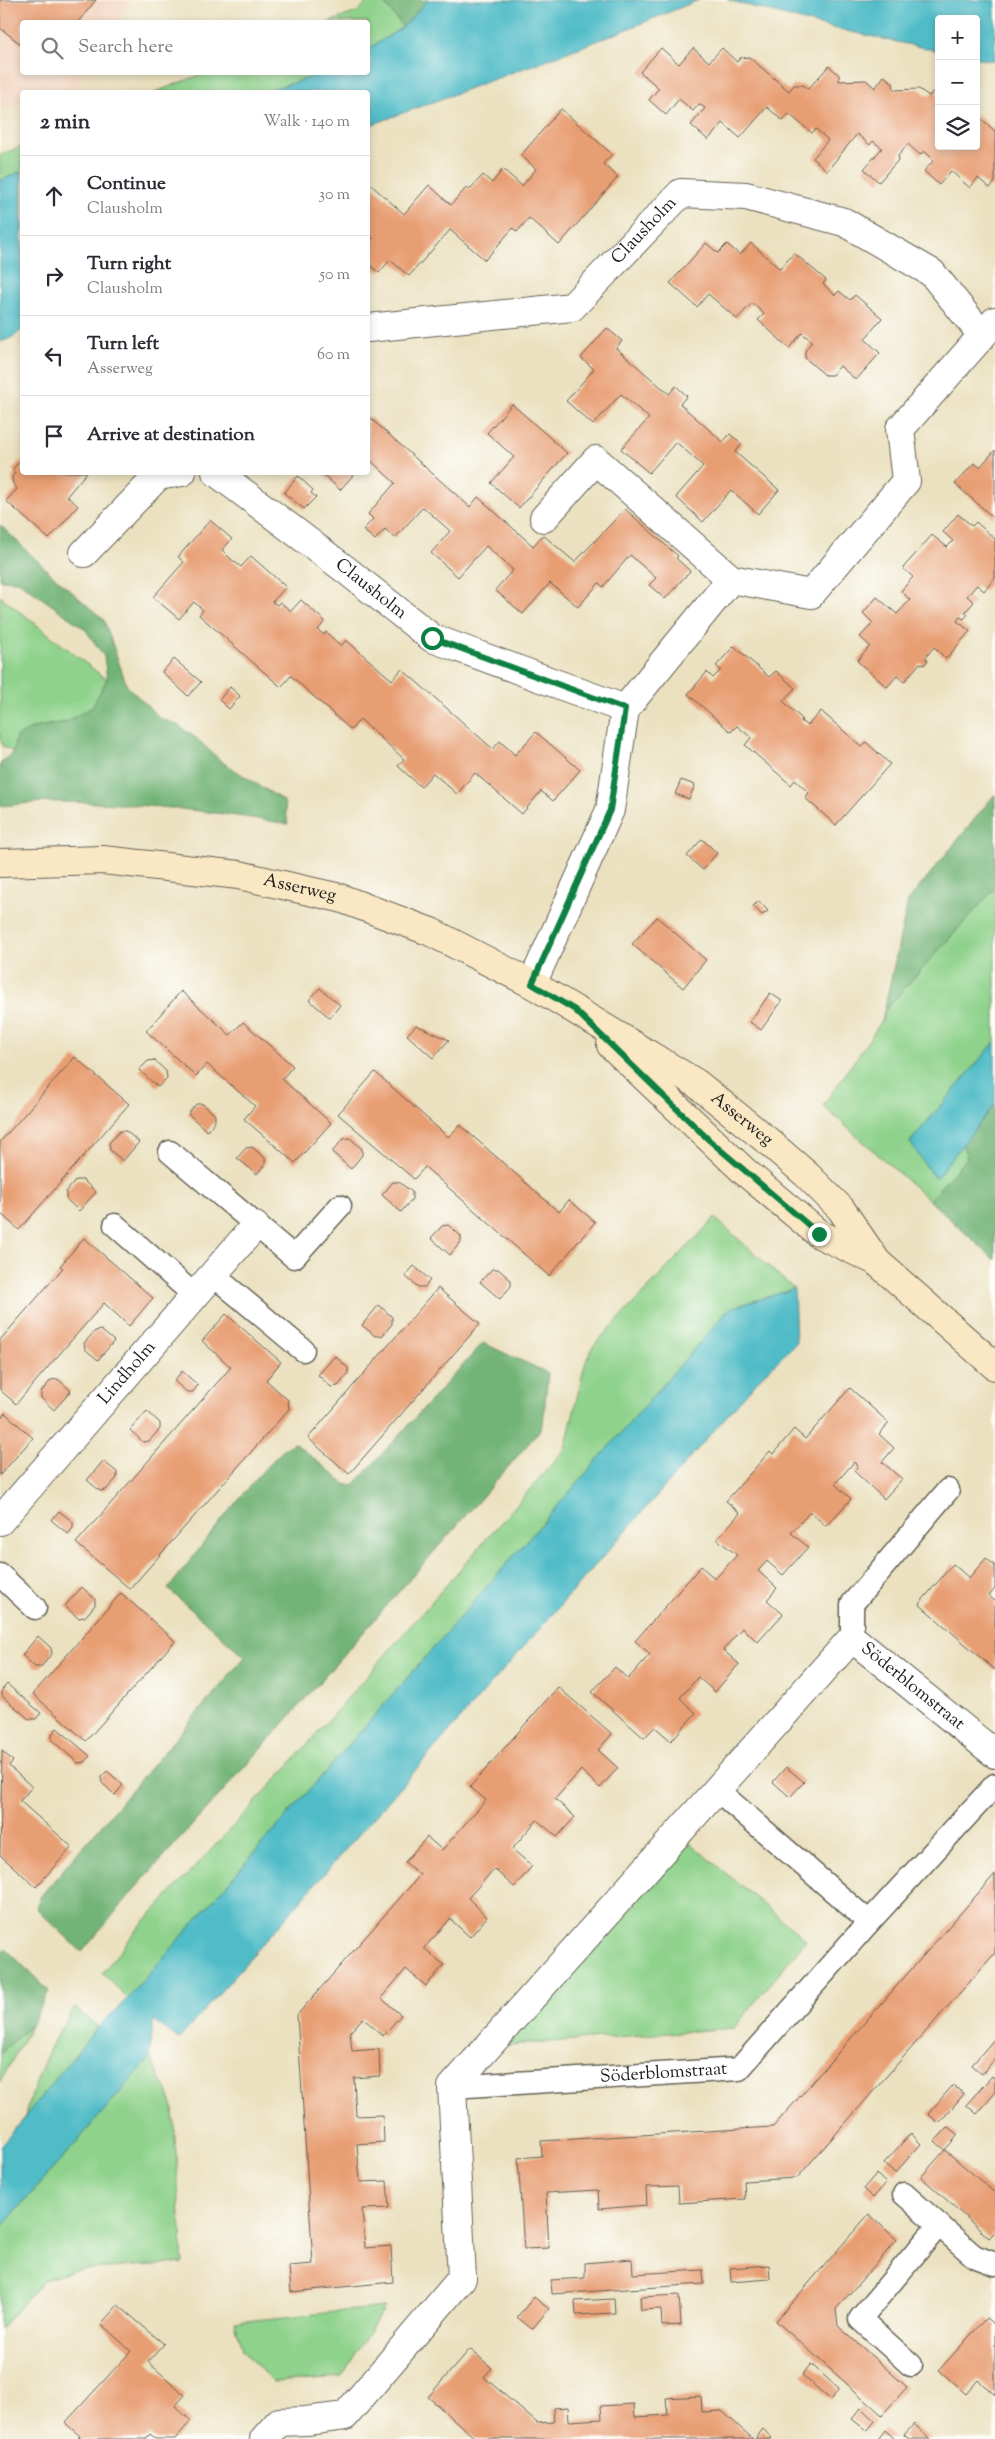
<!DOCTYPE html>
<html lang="en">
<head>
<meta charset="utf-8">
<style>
	:root { --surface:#fff; --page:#f2f2f3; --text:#2b2b33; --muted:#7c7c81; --line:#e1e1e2 }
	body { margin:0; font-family:"Sorts Mill Goudy",serif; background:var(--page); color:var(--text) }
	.controls { position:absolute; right:15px; top:15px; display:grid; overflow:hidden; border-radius:5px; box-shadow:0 2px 8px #0003 }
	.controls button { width:45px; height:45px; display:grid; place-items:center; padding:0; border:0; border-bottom:1px solid var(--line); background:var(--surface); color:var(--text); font:25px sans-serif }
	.stop { position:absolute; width:15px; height:15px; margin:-11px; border:4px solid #0b8043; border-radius:50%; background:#fff }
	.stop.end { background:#0b8043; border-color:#fff; box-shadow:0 1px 5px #0008 }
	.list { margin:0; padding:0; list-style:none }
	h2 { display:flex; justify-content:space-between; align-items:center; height:65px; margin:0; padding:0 20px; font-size:21px }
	h2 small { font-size:16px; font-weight:400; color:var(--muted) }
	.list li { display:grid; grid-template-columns:32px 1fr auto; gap:15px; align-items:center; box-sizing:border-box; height:80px; padding:0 20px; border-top:1px solid var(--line) }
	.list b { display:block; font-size:19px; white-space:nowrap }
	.list p { margin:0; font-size:16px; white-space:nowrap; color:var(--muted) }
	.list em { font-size:16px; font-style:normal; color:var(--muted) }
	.icon { flex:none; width:28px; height:28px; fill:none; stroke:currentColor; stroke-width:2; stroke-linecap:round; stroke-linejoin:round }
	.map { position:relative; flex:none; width:995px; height:2439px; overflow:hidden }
	.search { position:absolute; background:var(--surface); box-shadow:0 2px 8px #0003; left:20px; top:20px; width:350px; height:55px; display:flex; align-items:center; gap:12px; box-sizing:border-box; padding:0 18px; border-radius:5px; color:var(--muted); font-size:19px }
	.panel { position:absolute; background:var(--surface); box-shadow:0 2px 8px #0003; left:20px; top:90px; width:350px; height:385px; border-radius:5px }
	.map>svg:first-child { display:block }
	.built { fill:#f3d4bf }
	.green { fill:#8ed28b; stroke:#557754 }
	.forest { fill:#72b477; stroke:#47684a }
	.water { fill:#4fbcc7; stroke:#366c72 }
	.building { fill:#e89e73 }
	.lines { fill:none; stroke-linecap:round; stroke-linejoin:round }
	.lane-casing { stroke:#646155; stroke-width:25 }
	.street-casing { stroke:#646155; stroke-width:30 }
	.secondary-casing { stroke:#646155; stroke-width:30 }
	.lane { stroke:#fff; stroke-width:22 }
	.street { stroke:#fff; stroke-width:28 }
	.secondary { stroke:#fae7c3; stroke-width:28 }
	.route { stroke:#0b8043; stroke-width:6 }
	.labels { text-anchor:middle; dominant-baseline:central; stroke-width:4; stroke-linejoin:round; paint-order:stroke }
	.street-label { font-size:18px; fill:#1c1c1c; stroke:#fdfcf7 }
</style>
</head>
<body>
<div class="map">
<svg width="995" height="2439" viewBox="0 0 995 2439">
	<rect width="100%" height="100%" fill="#fdfcf7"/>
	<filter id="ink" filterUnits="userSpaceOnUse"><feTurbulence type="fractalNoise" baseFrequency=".02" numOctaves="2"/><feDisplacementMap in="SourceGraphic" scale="10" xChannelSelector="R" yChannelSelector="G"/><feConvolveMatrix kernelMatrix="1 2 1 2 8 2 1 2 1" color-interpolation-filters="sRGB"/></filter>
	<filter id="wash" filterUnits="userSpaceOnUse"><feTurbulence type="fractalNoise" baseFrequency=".0096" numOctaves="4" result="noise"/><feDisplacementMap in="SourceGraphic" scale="20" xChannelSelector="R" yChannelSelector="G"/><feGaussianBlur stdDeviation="1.12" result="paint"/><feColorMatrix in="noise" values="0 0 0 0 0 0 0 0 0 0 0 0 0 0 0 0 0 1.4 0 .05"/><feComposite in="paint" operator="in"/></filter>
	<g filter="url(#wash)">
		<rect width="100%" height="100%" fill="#ebe1c0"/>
		<path class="built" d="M0,0H131L117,22H22V72L85,73L76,87L58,92H22V104L0,111Z"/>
		<g class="green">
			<path d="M369,0H382L403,27L368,49V22H329L357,12Z"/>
			<path d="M205,73H325L263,92H155Z"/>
			<path d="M22,146V171L0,181V155Z"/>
			<path d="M0,596L107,680L93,707L66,722L33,728L13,752L3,746L0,739Z"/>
			<path d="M995,888V1042L910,1142L935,1179L963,1144L967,1158L929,1200L823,1106L882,1021L884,1011Z"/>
			<path d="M715,1218L794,1289L730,1308L128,1998L102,1973L141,1925L276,1780L565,1449L585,1364L594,1345Z"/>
			<path d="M685,1839L806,1940L734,2028L509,2045L514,2035Z"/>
			<path d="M75,2008L98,2027L24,2119C36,2081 49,2040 75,2008Z"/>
			<path d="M32,2024L3,2077L0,2082V2053Z"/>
			<path d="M150,2058L167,2091L173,2108L183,2263L76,2270L44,2280L0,2329V2229Z"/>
			<path d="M385,2307L341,2377L273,2382L242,2350L235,2322Z"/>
		</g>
		<g class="forest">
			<path d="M382,0H428L403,27Z"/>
			<path d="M0,525L48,571L104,620L127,686L161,719L176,724L196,738L222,762L284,801L288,824C214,811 140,803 65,802C43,801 21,804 0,806V764L13,752L16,737L33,728L66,722L92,707L107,679L104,656L85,629L18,581L0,580Z"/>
			<path d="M995,794V888L884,1011L908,901Z"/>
			<path d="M995,1104V1260L929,1200L967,1158L963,1144Z"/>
			<path d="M483,1343L548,1373L543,1424L537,1434L270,1739L139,1884L82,1952L37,1909L39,1898L245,1657L168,1589C186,1567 276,1445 295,1443L345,1484L353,1486Z"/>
			<path d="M5,1948L49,1991L32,2024L0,2053V1954Z"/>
		</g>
		<g class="water">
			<path d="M428,0H699L605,38L368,126V92H263L325,73L368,72V49L403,27Z"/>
			<path d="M728,0H995V61L976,58V19H939V51L819,25Z"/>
			<path d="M22,171V330L11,338L0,342V181Z"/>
			<path d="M995,1042V1104L935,1179L910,1142Z"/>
			<path d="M794,1289L796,1343L761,1377L179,2039L153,2020L150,2058L0,2229V2147L98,2027L128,1998L730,1308Z"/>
		</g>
		<g id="blocks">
			<g class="building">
				<path d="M0,0H96L78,22H22V45L0,28Z"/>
				<path d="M661,48L679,64L693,48L709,62L722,48L737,62L740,58L749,57L789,91L794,85H803L808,89L829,66L839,75V81L866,80L875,88L884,76L893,83L894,90L919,89L929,96L937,87L939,146H976V114L995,131V182L990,188L978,178L970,188L951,171L939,185L924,171L934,160L924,151L920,155L908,144L898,156L899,159L879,182L864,169L882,148L873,141L870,145L857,134L827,171L813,158L828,140L816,129L812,133L789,114L783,121L767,107L740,138L723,123L708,140L691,125L705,108L699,104L693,111L679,99L666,115L649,100L659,88L640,72Z"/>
				<path d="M561,109L612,154L603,164L618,177L559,245L529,218L517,232L513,228L485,260L450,230L409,276L390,260L379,273L368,263V245L373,238L368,233V186L370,184L404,214L429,185L451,205L466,188L469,190L483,175L492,183L503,169L522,186L536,169L521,155Z"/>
				<path d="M706,243L718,253L727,244L740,255L751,243L780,269L794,253L826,280L823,284L835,295L839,291L850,300L855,295L882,318L865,339L880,353L856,380L840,366L832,375H825L805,358V351L812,341L802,333L789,348L758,320L764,314L752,303L737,319L708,294L697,307L670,283Z"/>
				<path d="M607,328L622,341L616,348L669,394L676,386L687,396L680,404L723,442L730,434L742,444L735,452L779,490L758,514L731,490L703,522L676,497L703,466L676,442L649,473L621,449L649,418L621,394L593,425L566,401L594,369L581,358Z"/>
				<path d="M512,404L567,453L519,508L491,483L514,457L487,433Z"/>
				<path d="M368,416L470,507L478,497L533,546L543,535L575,562L625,509L678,556L676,558L690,571L665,599L649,585L656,578L630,555L603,587L599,583L578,607L550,583L523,614L495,590L513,570L486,546L458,577L431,553L450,531L423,507L395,538L385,529L375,540L363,530L373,519L368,514L395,483L368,458Z"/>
				<path d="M995,450V519L955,484L974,463L980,467Z"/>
				<path d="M22,459V472H87L67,496L78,506L49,539L6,501L17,489L13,484L12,478L15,472L12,470Z"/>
				<path d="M321,472H356L340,490Z"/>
				<path d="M298,476L313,490L311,493L316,497L304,509L284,493Z"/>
				<path d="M958,514L972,526L976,522L995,539V578L984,591L977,585L967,596L974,602L965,612L968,614L964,619L960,617L957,621L970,631L946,659L934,647L925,658L928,660L924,665L920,663L904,682L897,676L887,687L857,661L870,646L860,637L873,623L863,613L877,597L897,614L910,600L901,591L913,577L903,568L932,535L947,547L953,541L943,532Z"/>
				<path d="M210,520L232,539L222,550L231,559L241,567L251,556L286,587L272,602L277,605L280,602L291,611L301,600L325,621L318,630L324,635L326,632L341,646L346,640L392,680L402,669L493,749L500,741L515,755L536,732L580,770L553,801L541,791L522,814L475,773L457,794L433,773L421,787L398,766L404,759L360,719L351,730L291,676L281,687L199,615L203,610L194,602L179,619L153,597L184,562L178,557Z"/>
				<path d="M734,646L769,677L776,671L795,688L783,701L802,719L801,721L807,726L821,711L862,747L866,742L890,764L836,825L805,798L809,793L795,780L791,785L745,745L751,738L748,735L737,726L731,732L688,694L707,672L713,678L721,670L716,666Z"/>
				<path d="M174,659L201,682L188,696L162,672Z"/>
				<path d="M230,687L240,696L229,709L219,700Z"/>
				<path d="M681,780L695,785L689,799L675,794Z"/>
				<path d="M702,839L717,853L703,870L687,856Z"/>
				<path d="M759,901L768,911L762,915L753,906Z"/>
				<path d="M657,917L706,960L683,988L632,944Z"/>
				<path d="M320,988L340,1005L330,1018L309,1000Z"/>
				<path d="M181,991L230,1035L243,1022L293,1066L282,1079L331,1123L295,1163L244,1119L255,1106L207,1064L196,1076L146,1031Z"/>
				<path d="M770,993L782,1001L761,1030L750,1022Z"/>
				<path d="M416,1025L449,1040L433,1058L407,1035Z"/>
				<path d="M75,1057L129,1104L19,1230L0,1213V1142Z"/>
				<path d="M154,1060L166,1071L167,1078L158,1087L139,1070L148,1061Z"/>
				<path d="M375,1072L448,1137L460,1125L559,1212L569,1200L595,1222L549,1276L425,1167L414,1179L338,1114Z"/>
				<path d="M196,1104H203L215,1115V1121L207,1131L188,1114Z"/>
				<path d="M120,1131H126L139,1142L123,1161L110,1150L109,1143Z"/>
				<path d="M350,1138L362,1149V1155L351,1169L332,1152L343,1139Z"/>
				<path d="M252,1147L265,1158V1164L257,1174L237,1158L246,1148Z"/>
				<path d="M76,1180H83L96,1192L79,1211L66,1199V1192Z"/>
				<path d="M393,1182H399L412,1192V1199L401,1212L382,1195Z"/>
				<path d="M448,1225L461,1236V1242L450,1255L431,1238L442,1226Z"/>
				<path d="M84,1238L153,1298L129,1326L104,1303L16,1404L0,1390V1340L63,1268L60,1266Z"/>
				<path d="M414,1266L430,1280L425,1287H418L405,1276Z"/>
				<path d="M492,1269H498L511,1280V1286L500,1299L480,1282Z"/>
				<path d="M438,1288L480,1324L349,1474L308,1438Z"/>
				<path d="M379,1305L392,1317V1324L382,1336H375L362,1325Z"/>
				<path d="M226,1314L281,1362L266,1380L288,1400L289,1409L130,1589L76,1543L231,1367L202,1341Z"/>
				<path d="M101,1330L114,1341L98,1360L85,1349L84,1343L95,1331Z"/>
				<path d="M335,1356L348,1368V1374L338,1386L331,1387L318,1375Z"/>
				<path d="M182,1371L198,1385L193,1392H187L174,1381Z"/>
				<path d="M58,1379L71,1391L54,1410L41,1398V1392L51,1380Z"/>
				<path d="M850,1388L889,1423L879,1434L894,1448L882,1462L902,1479L884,1499L854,1471L858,1466L854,1462L835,1484L851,1499L826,1526L810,1512L801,1522L791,1533L808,1547L783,1575L767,1561L758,1571L777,1588L767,1600L783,1614L758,1642L742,1628L723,1650L739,1664L715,1692L698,1677L680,1698L696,1713L671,1741L655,1727L644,1738L592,1692L615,1667L628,1679L650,1654L635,1641L701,1566L715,1579L737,1555L717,1539L740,1513L726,1501L770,1451L773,1454L794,1429L805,1439Z"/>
				<path d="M147,1411L160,1423V1429L149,1441L143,1442L130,1430Z"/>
				<path d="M5,1413L33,1438L0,1475V1419Z"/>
				<path d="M103,1461L117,1472V1478L106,1490L100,1491L87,1480Z"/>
				<path d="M59,1511L73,1522V1528L68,1534L51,1520Z"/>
				<path d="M986,1558L995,1566V1589L989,1596L995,1601V1670L919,1604L953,1564L969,1578Z"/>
				<path d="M82,1587L95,1599V1605L85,1617L78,1618L65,1606Z"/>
				<path d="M121,1593L175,1641L86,1741L33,1694Z"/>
				<path d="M38,1636L51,1648L52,1654L41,1667H35L22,1655Z"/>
				<path d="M7,1684L41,1713L36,1719H29L2,1696V1690Z"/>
				<path d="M558,1687L612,1734L598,1750L618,1768L600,1788L581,1770L555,1799L575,1817L557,1837L537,1820L512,1849L532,1866L523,1877L514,1887L494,1869L468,1898L487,1917L470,1937L450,1919L437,1934L424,1948L444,1965L426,1986L406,1969L394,1983L381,1998L401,2015L383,2036L363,2018L350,2032L352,2051L379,2049L380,2076L354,2078L356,2116L383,2115L384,2142L357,2144L360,2182L387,2181L389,2208L362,2209L365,2248L391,2246L393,2282L291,2292L289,2266L313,2264L297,2015L420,1875L405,1862L427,1837L442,1850L486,1800L470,1787Z"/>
				<path d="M57,1728L90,1756L85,1762L78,1763L52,1740V1734Z"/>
				<path d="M2,1751L13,1761L9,1766L32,1787L20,1801L72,1847L36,1887L0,1855Z"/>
				<path d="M786,1767L804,1782L790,1797L773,1782Z"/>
				<path d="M107,1771L123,1785L115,1795L102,1783L101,1777Z"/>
				<path d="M995,1874V1953L797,2178L744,2181L745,2199L679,2203L678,2186L646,2187L647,2205L599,2209L598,2190L546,2193L549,2248L524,2249L518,2158L542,2156L541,2141L773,2127Z"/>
				<path d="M995,2038V2059L982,2074L972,2065Z"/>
				<path d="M992,2076L995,2079V2093L977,2114L966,2105Z"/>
				<path d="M953,2085L964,2094L939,2123L928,2114Z"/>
				<path d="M948,2127L958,2135L945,2150L935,2141Z"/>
				<path d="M911,2133L921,2144L895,2173L884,2163Z"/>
				<path d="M945,2150L995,2193V2232L989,2238L921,2177Z"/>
				<path d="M876,2174L886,2183L873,2198L863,2189Z"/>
				<path d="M869,2214L897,2240L836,2309L838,2326L907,2387L882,2415L776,2321Z"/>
				<path d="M632,2259L633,2274L703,2270L704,2284L552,2294L551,2280L585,2278V2263Z"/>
				<path d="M769,2265L770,2279L731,2282L730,2268Z"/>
				<path d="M679,2295L681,2325L662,2326L661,2309L641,2310L640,2297Z"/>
				<path d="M534,2297L549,2309L532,2329L517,2317Z"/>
				<path d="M614,2299L615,2313L576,2315L575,2301Z"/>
				<path d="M118,2305L164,2344L148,2362L185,2395L175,2406L191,2421L175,2439H156L150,2434L146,2439H77L80,2436L65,2423L131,2351L101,2324Z"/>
				<path d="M986,2318L995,2325V2395L978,2380L966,2394L939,2370Z"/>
				<path d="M470,2349L492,2368L484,2377L537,2423L554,2422L553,2408L568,2407L569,2421L602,2419L601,2406L634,2404L635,2417L668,2415L666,2398L701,2396L702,2412L722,2411L753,2439H476L428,2397Z"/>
				<path d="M811,2364L839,2389L831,2400L802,2375Z"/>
				<path d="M861,2408L875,2421L867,2431L852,2419Z"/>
				<path d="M914,2424L927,2436L930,2439H909L904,2435Z"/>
				<path d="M763,2429L772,2438L771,2439H755Z"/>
				<path d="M885,2430L895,2439H878Z"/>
			</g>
		</g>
	</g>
	<g filter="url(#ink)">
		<use href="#blocks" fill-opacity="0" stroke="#646155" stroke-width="1"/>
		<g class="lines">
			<defs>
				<g id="lane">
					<path d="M170,1152L294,1257L340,1206"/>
					<path d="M115,1225L194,1295"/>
					<path d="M212,1274L303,1350"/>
					<path d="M0,1575L35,1608"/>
					<path d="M852,1638V1604L948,1490"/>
					<path d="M716,1789L869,1922"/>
					<path id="s1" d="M452,2087L739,2069L869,1922L995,1785"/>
					<path d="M904,2194L974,2256L995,2264"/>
					<path d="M911,2365L860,2319L939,2225"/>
				</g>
				<g id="street">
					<path id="s2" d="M368,328L572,307L681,193L746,196L844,222L932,273L982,335"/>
					<path id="s3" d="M216,472L346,570L432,638L625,709"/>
					<path d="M544,518L596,460L731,579"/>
					<path d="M84,553L158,476L182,472"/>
					<path d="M532,984L610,810L625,709L731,579L811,594L906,481L900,429L995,321"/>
					<path id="s4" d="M0,1521L255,1226"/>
					<path id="s5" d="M264,2439L279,2422L306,2421L345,2416L462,2278L452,2087L852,1638L995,1754"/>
				</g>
				<g id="secondary">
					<path id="s6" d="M0,863L103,860L239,875L340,898L431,932L532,984L696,1083L769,1142L807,1175L841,1209L877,1262L995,1366"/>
					<path d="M611,1045L744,1171L819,1234L876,1261"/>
				</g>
			</defs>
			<use href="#lane" class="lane-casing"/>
			<use href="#street" class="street-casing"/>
			<use href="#secondary" class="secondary-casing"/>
			<use href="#lane" class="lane"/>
			<use href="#street" class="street"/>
			<use href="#secondary" class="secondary"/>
		</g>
	</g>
	<g class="lines" filter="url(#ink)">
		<path class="route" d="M432,638L625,709L610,810L532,984L575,1010L709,1140L819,1234"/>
	</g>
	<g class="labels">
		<g class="street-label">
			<text stroke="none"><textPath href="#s2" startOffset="310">Clausholm</textPath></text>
			<text stroke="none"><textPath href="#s3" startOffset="194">Clausholm</textPath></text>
			<text stroke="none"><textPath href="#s6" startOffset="302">Asserweg</textPath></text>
			<text stroke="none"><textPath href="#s6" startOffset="804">Asserweg</textPath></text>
			<text stroke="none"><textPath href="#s4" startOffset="195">Lindholm</textPath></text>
			<text stroke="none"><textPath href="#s5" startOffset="1140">Söderblomstraat</textPath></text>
			<text stroke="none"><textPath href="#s1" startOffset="212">Söderblomstraat</textPath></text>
		</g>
	</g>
</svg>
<div class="controls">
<button>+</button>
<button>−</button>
<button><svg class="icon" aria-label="layers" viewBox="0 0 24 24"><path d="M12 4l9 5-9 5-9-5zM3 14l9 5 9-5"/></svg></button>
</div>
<div class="stop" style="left:432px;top:638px"></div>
<div class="stop end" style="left:819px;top:1234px"></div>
<div class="search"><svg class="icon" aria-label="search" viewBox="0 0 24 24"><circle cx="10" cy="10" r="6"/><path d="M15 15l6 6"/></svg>Search here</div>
<section class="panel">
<h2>2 min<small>Walk · 140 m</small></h2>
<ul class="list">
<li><svg class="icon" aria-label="ahead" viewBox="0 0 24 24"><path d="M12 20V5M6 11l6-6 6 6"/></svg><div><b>Continue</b><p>Clausholm</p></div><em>30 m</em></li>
<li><svg class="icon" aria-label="right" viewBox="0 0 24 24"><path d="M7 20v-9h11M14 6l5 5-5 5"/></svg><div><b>Turn right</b><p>Clausholm</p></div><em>50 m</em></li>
<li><svg class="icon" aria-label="left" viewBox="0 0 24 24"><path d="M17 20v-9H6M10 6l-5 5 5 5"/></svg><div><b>Turn left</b><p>Asserweg</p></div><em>60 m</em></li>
<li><svg class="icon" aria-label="arrive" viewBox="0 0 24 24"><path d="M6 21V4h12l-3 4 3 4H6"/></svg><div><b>Arrive at destination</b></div></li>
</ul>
</section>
</div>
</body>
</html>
